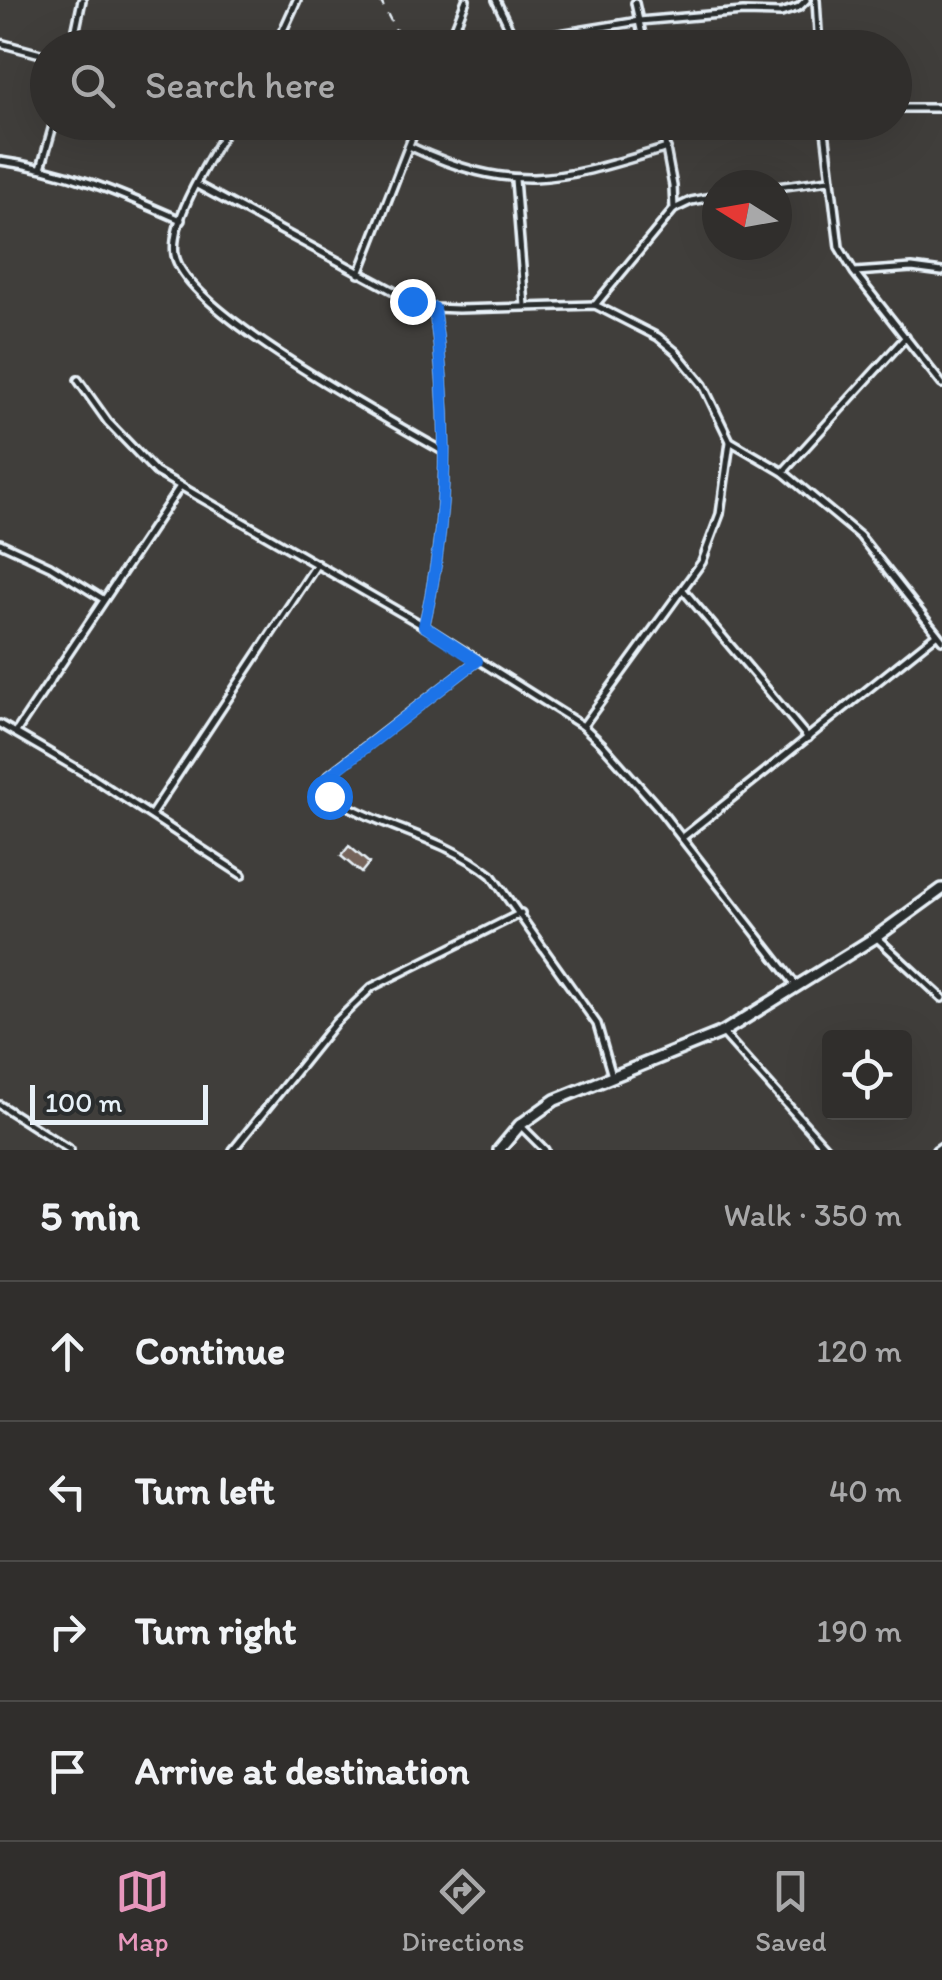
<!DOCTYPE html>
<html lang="en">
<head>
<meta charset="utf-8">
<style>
	:root { --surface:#302e2c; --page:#383634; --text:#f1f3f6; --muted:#a8a8a9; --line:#4b4a48; --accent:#e797bd }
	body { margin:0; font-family:Itim,sans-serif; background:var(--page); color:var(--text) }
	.controls { position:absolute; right:30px; bottom:30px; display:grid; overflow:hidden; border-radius:10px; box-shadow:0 10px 40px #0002 }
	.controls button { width:90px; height:90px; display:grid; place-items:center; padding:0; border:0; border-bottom:2px solid var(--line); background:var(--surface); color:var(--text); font:50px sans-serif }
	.compass { position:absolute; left:702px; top:170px; width:90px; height:90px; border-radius:50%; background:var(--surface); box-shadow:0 10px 40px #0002; rotate:281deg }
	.scale { position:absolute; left:30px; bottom:25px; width:178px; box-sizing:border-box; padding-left:10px; border:5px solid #e8f1f8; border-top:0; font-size:28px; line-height:35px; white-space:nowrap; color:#e8f1f8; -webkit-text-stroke:8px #2a2d2e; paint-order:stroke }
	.stop { position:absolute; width:30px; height:30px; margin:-22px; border:8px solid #1a73e8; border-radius:50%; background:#fff }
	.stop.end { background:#1a73e8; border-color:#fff; box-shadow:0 2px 10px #0008 }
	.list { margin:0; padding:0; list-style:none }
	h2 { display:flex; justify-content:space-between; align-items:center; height:130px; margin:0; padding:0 40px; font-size:42px }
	h2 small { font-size:32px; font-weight:400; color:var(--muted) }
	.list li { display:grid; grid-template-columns:65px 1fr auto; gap:30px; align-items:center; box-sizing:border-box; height:140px; padding:0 40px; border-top:2px solid var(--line) }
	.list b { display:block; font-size:38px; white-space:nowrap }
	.list em { font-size:32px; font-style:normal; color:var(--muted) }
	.icon { flex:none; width:55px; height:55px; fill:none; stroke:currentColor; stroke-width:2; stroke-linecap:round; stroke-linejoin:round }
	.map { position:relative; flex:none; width:942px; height:1150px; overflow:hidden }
	.search { position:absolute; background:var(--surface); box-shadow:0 10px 40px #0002; left:30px; right:30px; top:30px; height:110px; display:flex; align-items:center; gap:25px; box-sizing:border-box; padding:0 35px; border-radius:55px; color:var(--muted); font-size:38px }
	.sheet { height:690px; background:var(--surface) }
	nav { display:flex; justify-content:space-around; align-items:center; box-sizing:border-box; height:140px; border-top:2px solid var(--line); background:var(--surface); font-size:28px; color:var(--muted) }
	nav a { display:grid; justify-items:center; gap:5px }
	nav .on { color:var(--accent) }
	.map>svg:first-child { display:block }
	.building { fill:#74645a; stroke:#e8f1f8; stroke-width:2.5 }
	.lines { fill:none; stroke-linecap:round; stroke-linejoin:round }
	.service-casing { stroke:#e8f1f8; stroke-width:12 }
	.minor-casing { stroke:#e8f1f8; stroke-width:16 }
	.path { stroke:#e8f1f8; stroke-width:2.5; stroke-dasharray:8 8; stroke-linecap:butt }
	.service { stroke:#2a2d2e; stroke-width:5 }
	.minor { stroke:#2a2d2e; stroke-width:9 }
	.route { stroke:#1a73e8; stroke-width:12 }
</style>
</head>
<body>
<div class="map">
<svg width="942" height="1150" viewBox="0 0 942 1150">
	<rect width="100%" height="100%" fill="#403e3b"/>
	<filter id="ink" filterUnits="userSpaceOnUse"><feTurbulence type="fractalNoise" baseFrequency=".01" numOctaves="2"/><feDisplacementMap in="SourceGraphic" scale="20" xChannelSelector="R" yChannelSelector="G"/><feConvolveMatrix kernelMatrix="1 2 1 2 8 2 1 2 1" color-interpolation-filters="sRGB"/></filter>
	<g filter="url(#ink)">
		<path class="building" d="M349,846L369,863L361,873L341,856Z"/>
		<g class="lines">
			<defs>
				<g id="service">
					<path d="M496,0L510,30L520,36L541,37L639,21L743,12L781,13L799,7L806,0"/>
					<path d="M816,0L819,48"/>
					<path d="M635,3L645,48"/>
					<path d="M0,43L48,56"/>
					<path d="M72,48L82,0"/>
					<path d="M275,48L297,0"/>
					<path d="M447,48L466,0"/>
					<path d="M894,108H942"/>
					<path d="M231,122C213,154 169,219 175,255C186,312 391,421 444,452"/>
					<path d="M661,122L673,186L674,209"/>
					<path d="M824,122L839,247L854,272L942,384"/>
					<path d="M409,146C516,196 560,180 667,148"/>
					<path d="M0,161C65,169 122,194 181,220"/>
					<path d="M41,168L54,122"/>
					<path d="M515,179L525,306"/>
					<path d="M197,185L412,301L434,308L458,309L595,305L658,337L676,352L703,385L730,441L783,472L860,536L942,640"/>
					<path d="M777,187L829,180"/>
					<path d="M855,272L912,268L942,272"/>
					<path d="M359,274L418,122"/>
					<path d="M595,305L674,209L691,201L717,196"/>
					<path d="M78,380L108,422L156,472L424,626L583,726L602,744L656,805L796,985"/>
					<path d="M783,472L906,337"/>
					<path d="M0,543L50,566L103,599"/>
					<path d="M684,591L808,738"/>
					<path d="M424,626C449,521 449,413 434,308"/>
					<path d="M477,661L329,775L325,780L324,791C374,828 440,834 491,875L597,1024L612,1076"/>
					<path d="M0,724L93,778L242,875"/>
					<path d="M583,726L702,562L720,514L730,442"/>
					<path d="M16,732L179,488"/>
					<path d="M151,815L317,564"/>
					<path d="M682,838L937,634"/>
					<path d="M876,937L942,998"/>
					<path d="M723,1033L828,1150"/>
					<path d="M0,1105L70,1150"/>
					<path d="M520,1125L545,1150"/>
					<path d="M233,1150L335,1023L372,987L521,913"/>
					<path d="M936,1150L942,1146"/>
				</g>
				<path id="minor" d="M499,1150L520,1125L555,1100L723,1032L876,937L942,889"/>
			</defs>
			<use href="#service" class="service-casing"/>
			<use href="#minor" class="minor-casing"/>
			<path class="path" d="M380,0L405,48"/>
			<use href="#service" class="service"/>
			<use href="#minor" class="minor"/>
		</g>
	</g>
	<g class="lines" filter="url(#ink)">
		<path class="route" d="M329,796L324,791L325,780L329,776L477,661L424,626C449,522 449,413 434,308L412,301"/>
	</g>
</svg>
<div class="controls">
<button><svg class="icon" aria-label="locate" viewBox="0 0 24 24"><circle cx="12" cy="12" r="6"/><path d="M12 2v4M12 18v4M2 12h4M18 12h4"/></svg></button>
</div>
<svg class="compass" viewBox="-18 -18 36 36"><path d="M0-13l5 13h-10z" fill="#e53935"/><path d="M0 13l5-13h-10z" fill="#a8a8a9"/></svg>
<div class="scale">100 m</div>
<div class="stop" style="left:329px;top:796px"></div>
<div class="stop end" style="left:412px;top:301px"></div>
<div class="search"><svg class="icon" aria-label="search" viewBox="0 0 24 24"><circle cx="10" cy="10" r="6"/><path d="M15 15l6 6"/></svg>Search here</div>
</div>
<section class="sheet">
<h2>5 min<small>Walk · 350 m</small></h2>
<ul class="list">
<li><svg class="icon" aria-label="ahead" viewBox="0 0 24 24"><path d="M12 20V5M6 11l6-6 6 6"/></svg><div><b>Continue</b></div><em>120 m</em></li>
<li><svg class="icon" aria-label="left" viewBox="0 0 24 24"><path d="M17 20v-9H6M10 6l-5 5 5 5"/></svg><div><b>Turn left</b></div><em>40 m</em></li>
<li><svg class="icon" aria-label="right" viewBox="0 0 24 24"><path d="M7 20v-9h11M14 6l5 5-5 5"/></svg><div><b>Turn right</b></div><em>190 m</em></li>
<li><svg class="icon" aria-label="arrive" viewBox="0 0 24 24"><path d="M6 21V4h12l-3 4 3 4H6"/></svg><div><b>Arrive at destination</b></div></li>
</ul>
</section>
<nav>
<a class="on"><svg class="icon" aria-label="map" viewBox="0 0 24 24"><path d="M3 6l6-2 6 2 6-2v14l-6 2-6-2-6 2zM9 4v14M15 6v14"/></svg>Map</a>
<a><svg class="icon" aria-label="directions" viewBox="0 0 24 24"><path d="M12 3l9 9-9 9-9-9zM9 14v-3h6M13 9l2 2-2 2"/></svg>Directions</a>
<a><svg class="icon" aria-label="saved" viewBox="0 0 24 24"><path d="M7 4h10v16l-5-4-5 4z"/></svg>Saved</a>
</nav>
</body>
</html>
